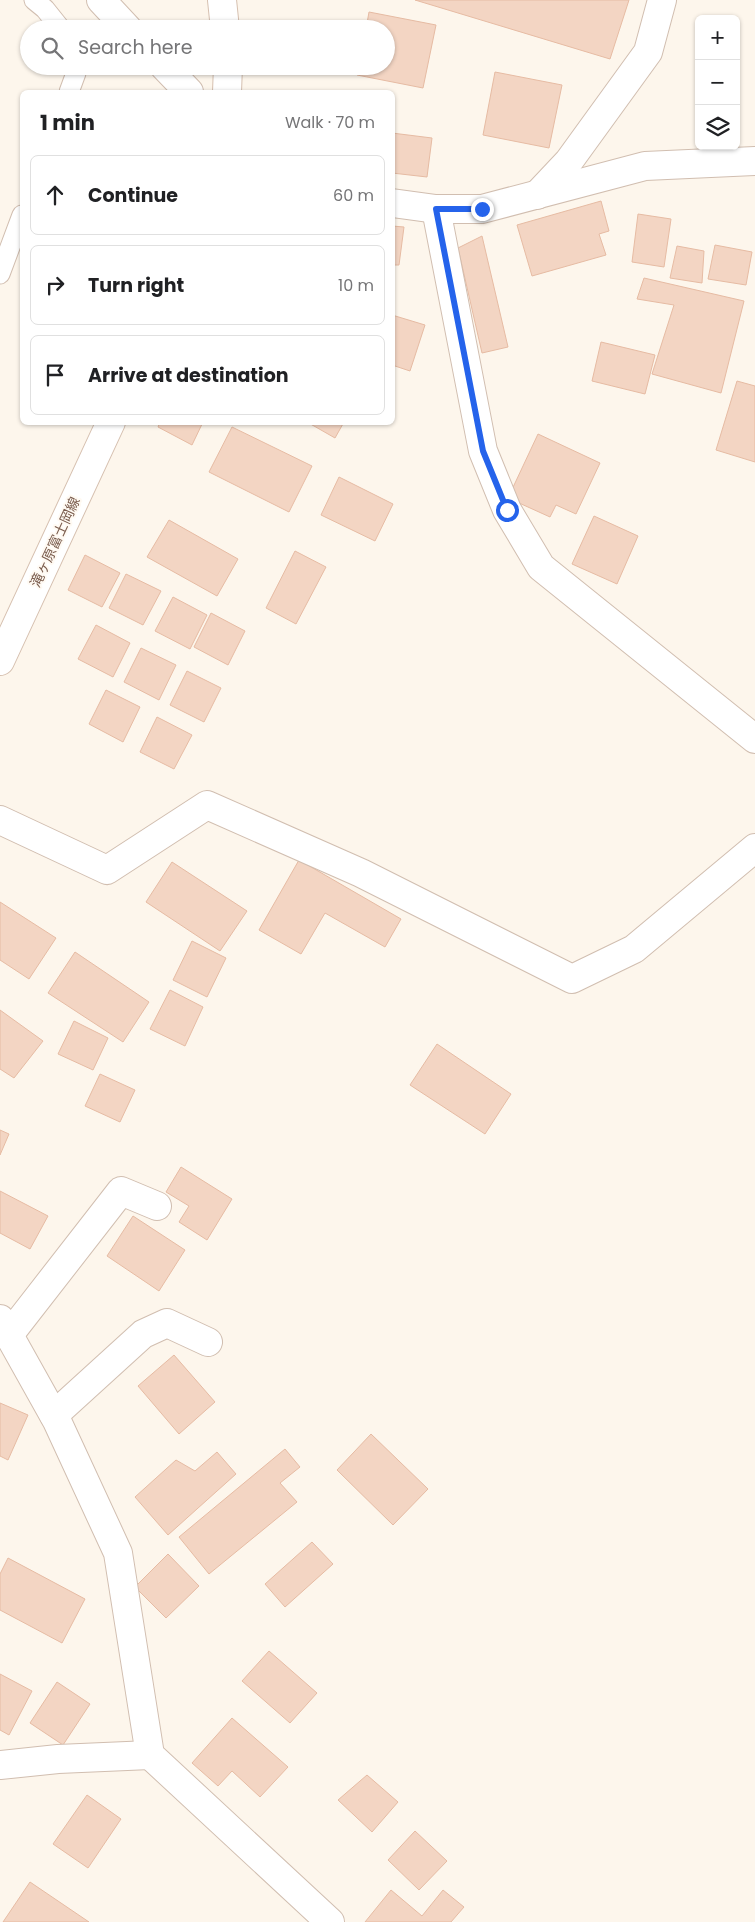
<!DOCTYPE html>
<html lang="en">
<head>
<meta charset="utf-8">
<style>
	:root { --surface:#fff; --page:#f6f6f6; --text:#202124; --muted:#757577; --line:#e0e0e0 }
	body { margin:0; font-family:Poppins,"Noto Sans JP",sans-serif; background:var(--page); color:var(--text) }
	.controls { position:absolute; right:15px; top:15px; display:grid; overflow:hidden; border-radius:8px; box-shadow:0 1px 4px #0004 }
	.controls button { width:45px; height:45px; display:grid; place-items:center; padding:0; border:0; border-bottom:1px solid var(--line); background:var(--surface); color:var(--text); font:25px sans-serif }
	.stop { position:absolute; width:15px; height:15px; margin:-11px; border:4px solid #2563eb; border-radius:50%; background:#fff }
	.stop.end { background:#2563eb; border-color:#fff; box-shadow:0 1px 5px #0008 }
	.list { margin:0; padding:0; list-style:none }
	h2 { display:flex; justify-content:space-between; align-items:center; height:65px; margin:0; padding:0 20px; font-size:21px }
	h2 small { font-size:16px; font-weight:400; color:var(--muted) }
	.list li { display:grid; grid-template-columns:32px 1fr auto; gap:15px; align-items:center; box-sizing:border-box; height:80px; margin:0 10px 10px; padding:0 10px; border:1px solid var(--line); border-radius:8px }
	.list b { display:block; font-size:19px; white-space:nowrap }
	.list em { font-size:16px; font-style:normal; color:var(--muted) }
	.icon { flex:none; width:28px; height:28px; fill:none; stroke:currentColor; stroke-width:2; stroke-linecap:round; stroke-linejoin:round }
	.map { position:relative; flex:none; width:755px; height:1922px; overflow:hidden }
	.search { position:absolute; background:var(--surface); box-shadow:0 1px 4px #0004; left:20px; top:20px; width:375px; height:55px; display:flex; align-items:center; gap:12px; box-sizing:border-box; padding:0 18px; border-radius:28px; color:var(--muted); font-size:19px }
	.panel { position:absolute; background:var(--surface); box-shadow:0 1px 4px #0004; left:20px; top:90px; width:375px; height:335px; border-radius:8px }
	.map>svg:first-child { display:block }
	.building { fill:#f3d5c3; stroke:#e6bba3 }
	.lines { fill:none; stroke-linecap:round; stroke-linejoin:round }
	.lane-casing { stroke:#d1beb0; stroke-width:21 }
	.street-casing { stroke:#d1beb0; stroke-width:30 }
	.secondary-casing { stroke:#d6c0b0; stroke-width:30 }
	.lane { stroke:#fff; stroke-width:19 }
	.street { stroke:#fff; stroke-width:28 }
	.secondary { stroke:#fff; stroke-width:28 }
	.route { stroke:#2563eb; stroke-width:6 }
	.labels { text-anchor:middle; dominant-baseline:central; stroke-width:4; stroke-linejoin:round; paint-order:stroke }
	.street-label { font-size:14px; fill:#7a5c4d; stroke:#fffaf3 }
</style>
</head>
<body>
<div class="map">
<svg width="755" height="1922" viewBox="0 0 755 1922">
	<rect width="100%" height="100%" fill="#fdf6ec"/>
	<g class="building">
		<path d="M415,0H629L610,59Z"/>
		<path d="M369,12L436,25L423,88L357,75L359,66H386V29H366Z"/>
		<path d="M495,72L562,85L549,148L483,135Z"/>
		<path d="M392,133L432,138L427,177L392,173Z"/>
		<path d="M601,201L609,231L599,234L606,255L532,276L517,225Z"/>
		<path d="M638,214L671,219L664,267L632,262Z"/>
		<path d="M392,226L404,227L399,265H392Z"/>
		<path d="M482,236L508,347L482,353L458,248Z"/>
		<path d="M715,245L752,252L746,285L708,279Z"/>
		<path d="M677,246L704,251L702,283L670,278Z"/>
		<path d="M644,278L744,301L721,393L652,374L674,305L637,299Z"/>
		<path d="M392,315L425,325L410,371L392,365Z"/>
		<path d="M601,342L655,355L645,394L592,381Z"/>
		<path d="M737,381L755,386V462L716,450Z"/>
		<path d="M160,422H203L192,445L158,427Z"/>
		<path d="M307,422H344L335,438Z"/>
		<path d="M232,427L312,466L289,512L209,472Z"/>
		<path d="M538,434L600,463L576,514L556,505L550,517L508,498Z"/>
		<path d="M339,477L393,504L375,541L321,515Z"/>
		<path d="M594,516L638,536L617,584L572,564Z"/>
		<path d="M169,520L238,559L217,596L147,557Z"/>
		<path d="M295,551L326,567L296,624L266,608Z"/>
		<path d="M85,555L120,573L102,607L68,590Z"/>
		<path d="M126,574L161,591L143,625L109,608Z"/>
		<path d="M173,597L207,615L190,649L155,631Z"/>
		<path d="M211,613L245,631L228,665L194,647Z"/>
		<path d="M96,625L130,643L113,677L78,659Z"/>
		<path d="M141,648L176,665L159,700L124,682Z"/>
		<path d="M187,671L221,688L204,722L170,705Z"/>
		<path d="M106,690L140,707L123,742L89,724Z"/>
		<path d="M157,717L192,735L174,769L140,752Z"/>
		<path d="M299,860L401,919L385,947L325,913L301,954L259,930Z"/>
		<path d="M172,862L247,911L220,951L146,902Z"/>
		<path d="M0,902L56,938L29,979L0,960Z"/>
		<path d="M192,941L226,958L207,997L173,980Z"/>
		<path d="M75,952L149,1002L123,1042L48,993Z"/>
		<path d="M170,990L203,1007L185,1046L150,1029Z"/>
		<path d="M0,1010L43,1041L14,1078L0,1069Z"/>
		<path d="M74,1021L108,1038L93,1070L58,1054Z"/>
		<path d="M437,1044L511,1094L485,1134L410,1085Z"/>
		<path d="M100,1074L135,1090L120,1122L85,1106Z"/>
		<path d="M0,1130L9,1134L0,1155Z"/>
		<path d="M181,1167L232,1199L207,1240L179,1222L189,1206L166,1192Z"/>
		<path d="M0,1191L48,1216L30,1249L0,1233Z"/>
		<path d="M133,1216L185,1250L159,1291L107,1256Z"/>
		<path d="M174,1355L215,1402L179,1434L138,1386Z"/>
		<path d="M0,1403L28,1415L8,1460L0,1456Z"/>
		<path d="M371,1434L428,1489L393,1525L337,1470Z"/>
		<path d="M285,1449L300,1467L280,1483L297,1502L209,1574L179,1537Z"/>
		<path d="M217,1452L236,1474L168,1535L135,1497L176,1460L195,1471Z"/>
		<path d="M312,1542L333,1564L285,1607L265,1584Z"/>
		<path d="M168,1554L199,1586L166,1618L135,1587Z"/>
		<path d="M8,1558L85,1599L62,1643L0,1610V1574Z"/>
		<path d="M269,1651L317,1693L290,1723L242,1681Z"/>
		<path d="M0,1674L32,1691L9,1735L0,1730Z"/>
		<path d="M57,1682L90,1704L63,1745L30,1723Z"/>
		<path d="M232,1718L288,1767L260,1797L232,1771L218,1786L192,1763Z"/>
		<path d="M367,1775L398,1802L372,1832L338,1800Z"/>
		<path d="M87,1795L121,1819L88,1868L53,1844Z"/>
		<path d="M415,1831L447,1861L419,1890L388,1860Z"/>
		<path d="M30,1882L89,1922H3Z"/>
		<path d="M391,1890L422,1916L443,1890L464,1907L451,1922H365Z"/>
	</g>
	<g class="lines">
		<defs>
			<g id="lane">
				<path d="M34,0L45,9L61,29"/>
				<path d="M69,92L76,73V66"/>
				<path d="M0,274L22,215"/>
			</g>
			<g id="street">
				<path d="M101,0L128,29"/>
				<path d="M164,66L189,92"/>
				<path d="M537,195L569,161L648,52L662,0"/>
				<path d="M392,203L436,209H482L645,166L755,161"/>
				<path d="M436,209L483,451L507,510L541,567L755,739"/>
				<path d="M0,820L107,870L207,805L361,873L572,979L634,949L755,848"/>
				<path d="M0,1319L57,1421L118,1553L150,1755L330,1922"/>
				<path d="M9,1335L121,1191L157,1206"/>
				<path d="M54,1415L143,1334L167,1323L208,1342"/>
				<path d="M0,1765L58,1759L150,1755"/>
			</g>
			<g id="secondary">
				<path d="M222,0L225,29"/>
				<path d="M227,92L228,66"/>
				<path d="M0,661L111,422"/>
			</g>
		</defs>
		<use href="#lane" class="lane-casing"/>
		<use href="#street" class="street-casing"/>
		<use href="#secondary" class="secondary-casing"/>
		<use href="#lane" class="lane"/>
		<use href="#street" class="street"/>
		<use href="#secondary" class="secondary"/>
	</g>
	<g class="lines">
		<path class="route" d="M482,209H436L483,451L507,510"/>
	</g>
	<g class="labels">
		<g class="street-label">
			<text transform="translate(55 542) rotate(-65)">滝ヶ原富士岡線</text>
		</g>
	</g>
</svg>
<div class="controls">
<button>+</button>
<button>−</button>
<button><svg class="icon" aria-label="layers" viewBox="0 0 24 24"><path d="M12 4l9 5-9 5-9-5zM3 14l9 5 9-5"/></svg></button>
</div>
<div class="stop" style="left:507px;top:510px"></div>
<div class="stop end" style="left:482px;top:209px"></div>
<div class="search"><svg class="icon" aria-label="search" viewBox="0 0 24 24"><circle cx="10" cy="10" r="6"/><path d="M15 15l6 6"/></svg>Search here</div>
<section class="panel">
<h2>1 min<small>Walk · 70 m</small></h2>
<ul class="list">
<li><svg class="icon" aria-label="ahead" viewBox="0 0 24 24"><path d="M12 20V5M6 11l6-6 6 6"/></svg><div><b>Continue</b></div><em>60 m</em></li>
<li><svg class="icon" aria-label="right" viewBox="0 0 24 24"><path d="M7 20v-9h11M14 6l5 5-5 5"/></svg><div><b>Turn right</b></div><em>10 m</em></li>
<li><svg class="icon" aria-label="arrive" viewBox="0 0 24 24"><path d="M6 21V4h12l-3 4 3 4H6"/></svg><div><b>Arrive at destination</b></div></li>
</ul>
</section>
</div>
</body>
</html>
